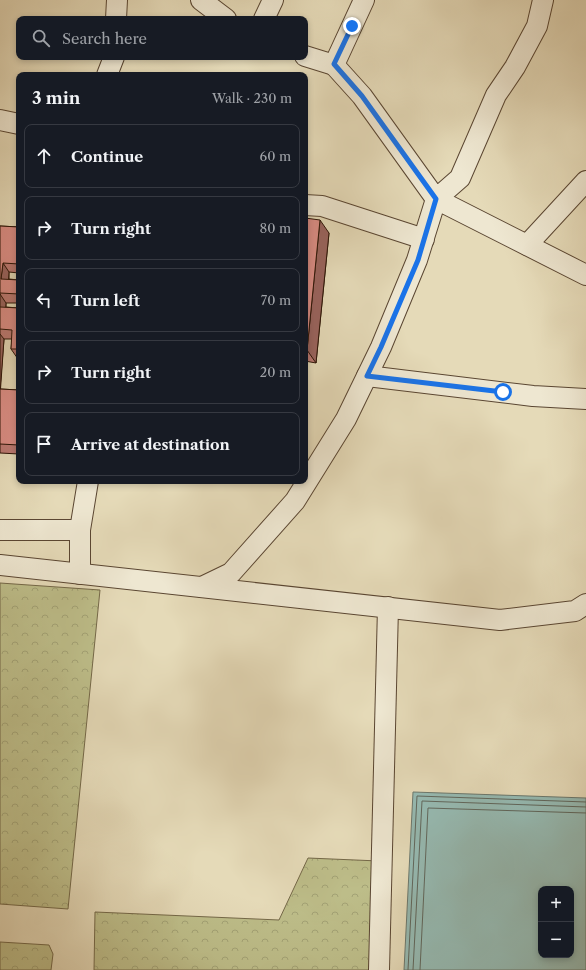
<!DOCTYPE html>
<html lang="en">
<head>
<meta charset="utf-8">
<style>
	:root { --surface:#171b24; --page:#242831; --text:#f1f3f6; --muted:#9ea1a6; --line:#363941 }
	body { margin:0; font-family:"Libre Caslon Text",serif; background:var(--page); color:var(--text) }
	.controls { position:absolute; right:12px; bottom:12px; display:grid; overflow:hidden; border-radius:8px; box-shadow:0 2px 6px #0003 }
	.controls button { width:36px; height:36px; display:grid; place-items:center; padding:0; border:0; border-bottom:1px solid var(--line); background:var(--surface); color:var(--text); font:20px sans-serif }
	.stop { position:absolute; width:12px; height:12px; margin:-9px; border:3px solid #1a73e8; border-radius:50%; background:#fff }
	.stop.end { background:#1a73e8; border-color:#fff; box-shadow:0 1px 4px #0008 }
	.list { margin:0; padding:0; list-style:none }
	h2 { display:flex; justify-content:space-between; align-items:center; height:52px; margin:0; padding:0 16px; font-size:17px }
	h2 small { font-size:13px; font-weight:400; color:var(--muted) }
	.list li { display:grid; grid-template-columns:26px 1fr auto; gap:12px; align-items:center; box-sizing:border-box; height:64px; margin:0 8px 8px; padding:0 8px; border:1px solid var(--line); border-radius:8px }
	.list b { display:block; font-size:15px; white-space:nowrap }
	.list em { font-size:13px; font-style:normal; color:var(--muted) }
	.icon { flex:none; width:22px; height:22px; fill:none; stroke:currentColor; stroke-width:2; stroke-linecap:round; stroke-linejoin:round }
	.map { position:relative; flex:none; width:586px; height:970px; overflow:hidden }
	.search { position:absolute; background:var(--surface); box-shadow:0 2px 6px #0003; left:16px; top:16px; width:292px; height:44px; display:flex; align-items:center; gap:10px; box-sizing:border-box; padding:0 14px; border-radius:8px; color:var(--muted); font-size:15px }
	.panel { position:absolute; background:var(--surface); box-shadow:0 2px 6px #0003; left:16px; top:72px; width:292px; height:412px; border-radius:8px }
	.map>svg:first-child { display:block }
	.park { fill:url(#park-crowns); stroke:#746848 }
	.water { fill:#96bab2; stroke:#6c786d; fill-rule:evenodd }
	.lines { fill:none; stroke-linecap:round; stroke-linejoin:round }
	.shore { stroke:#61675c; stroke-width:1 }
	.minor-casing { stroke:#5a4632; stroke-width:22 }
	.minor { stroke:#eee7d1; stroke-width:20 }
	.wall { fill:#bc7972; stroke:#2c1406 }
	.shaded-wall { fill:#99635d; stroke:#2c1406 }
	.building { fill:#db8d85; stroke:#2c1406 }
	.route { stroke:#1a73e8; stroke-width:5 }
</style>
</head>
<body>
<div class="map">
<svg width="586" height="970" viewBox="0 0 586 970">
	<defs>
		<pattern id="park-crowns" width="20" height="18" patternUnits="userSpaceOnUse"><rect width="20" height="18" fill="#bdbd89"/><path d="M2 6a3 3 0 1 1 6 0M12 15a3 3 0 1 1 6 0" fill="none" stroke="#a3a275"/></pattern>
	</defs>
	<rect width="100%" height="100%" fill="#e5dab8"/>
	<filter id="stains"><feTurbulence type="fractalNoise" baseFrequency=".005" numOctaves="4"/><feColorMatrix values="0 0 0 0 .2 0 0 0 0 .09 0 0 0 0 .02 0 0 0 .5 -.17"/></filter>
	<radialGradient id="worn" r=".72"><stop offset=".6" stop-color="#630" stop-opacity="0"/><stop offset="1" stop-color="#630" stop-opacity=".3"/></radialGradient>
	<g class="park">
		<path d="M0,583L100,590L68,909L0,904Z"/>
		<path d="M308,858L379,861L372,970H94L95,912L279,920Z"/>
		<path d="M0,942L49,945L53,954L51,970H0Z"/>
	</g>
	<path class="water" d="M413,792L586,798V970H404ZM541,889H571V955H541Z"/>
	<g class="lines">
		<g class="shore">
			<path d="M408,970L417,796L586,802"/>
			<path d="M413,970L422,801L586,807"/>
			<path d="M420,970L428,808L586,813"/>
		</g>
		<defs>
			<g id="minor">
				<path d="M201,0L226,19"/>
				<path d="M364,0L334,65L362,96L436,199L460,178L496,95L515,67L537,26L543,0"/>
				<path d="M116,19L117,0"/>
				<path d="M264,19L273,0"/>
				<path d="M305,56L334,65"/>
				<path d="M107,75L114,57"/>
				<path d="M0,120L19,124"/>
				<path d="M305,205L322,206L424,239"/>
				<path d="M527,245L586,181"/>
				<path d="M367,376L533,396L586,399"/>
				<path d="M0,530H80V574"/>
				<path d="M80,530L88,481"/>
				<path d="M0,565L500,620L575,611L586,604"/>
				<path d="M202,587L231,573L295,501L346,419L381,347L417,260L436,199L586,275"/>
				<path d="M379,970L388,607"/>
			</g>
		</defs>
		<use href="#minor" class="minor-casing"/>
		<use href="#minor" class="minor"/>
	</g>
	<g class="wall">
		<path d="M305,218L329,233L316,363L305,361Z"/>
		<path d="M0,226L19,227V273L9,272V279L19,280V303H6V307L19,308V359H18L11,349L12,339H4L0,389L19,390V454L0,453Z"/>
	</g>
	<g class="shaded-wall">
		<path d="M320,220L329,233L316,363L307,350Z"/>
		<path d="M3,263L9,272L8,289L1,279Z"/>
		<path d="M0,294L6,303L5,317L0,309Z"/>
		<path d="M0,334L4,339L0,396Z"/>
	</g>
	<g class="building">
		<path d="M305,218L320,220L307,350L305,349Z"/>
		<path d="M0,226L19,227V264L3,263L1,279L19,280V294L0,293Z"/>
		<path d="M0,307L19,308V349H11L12,330L0,329Z"/>
		<path d="M0,389L19,390V445L0,444Z"/>
	</g>
	<g class="lines">
		<path class="route" d="M352,26L334,64L362,96L436,199L418,260L381,347L367,376L503,392"/>
	</g>
	<rect width="100%" height="100%" filter="url(#stains)"/>
	<rect width="100%" height="100%" fill="url(#worn)"/>
</svg>
<div class="controls">
<button>+</button>
<button>−</button>
</div>
<div class="stop" style="left:503px;top:392px"></div>
<div class="stop end" style="left:352px;top:26px"></div>
<div class="search"><svg class="icon" aria-label="search" viewBox="0 0 24 24"><circle cx="10" cy="10" r="6"/><path d="M15 15l6 6"/></svg>Search here</div>
<section class="panel">
<h2>3 min<small>Walk · 230 m</small></h2>
<ul class="list">
<li><svg class="icon" aria-label="ahead" viewBox="0 0 24 24"><path d="M12 20V5M6 11l6-6 6 6"/></svg><div><b>Continue</b></div><em>60 m</em></li>
<li><svg class="icon" aria-label="right" viewBox="0 0 24 24"><path d="M7 20v-9h11M14 6l5 5-5 5"/></svg><div><b>Turn right</b></div><em>80 m</em></li>
<li><svg class="icon" aria-label="left" viewBox="0 0 24 24"><path d="M17 20v-9H6M10 6l-5 5 5 5"/></svg><div><b>Turn left</b></div><em>70 m</em></li>
<li><svg class="icon" aria-label="right" viewBox="0 0 24 24"><path d="M7 20v-9h11M14 6l5 5-5 5"/></svg><div><b>Turn right</b></div><em>20 m</em></li>
<li><svg class="icon" aria-label="arrive" viewBox="0 0 24 24"><path d="M6 21V4h12l-3 4 3 4H6"/></svg><div><b>Arrive at destination</b></div></li>
</ul>
</section>
</div>
</body>
</html>
